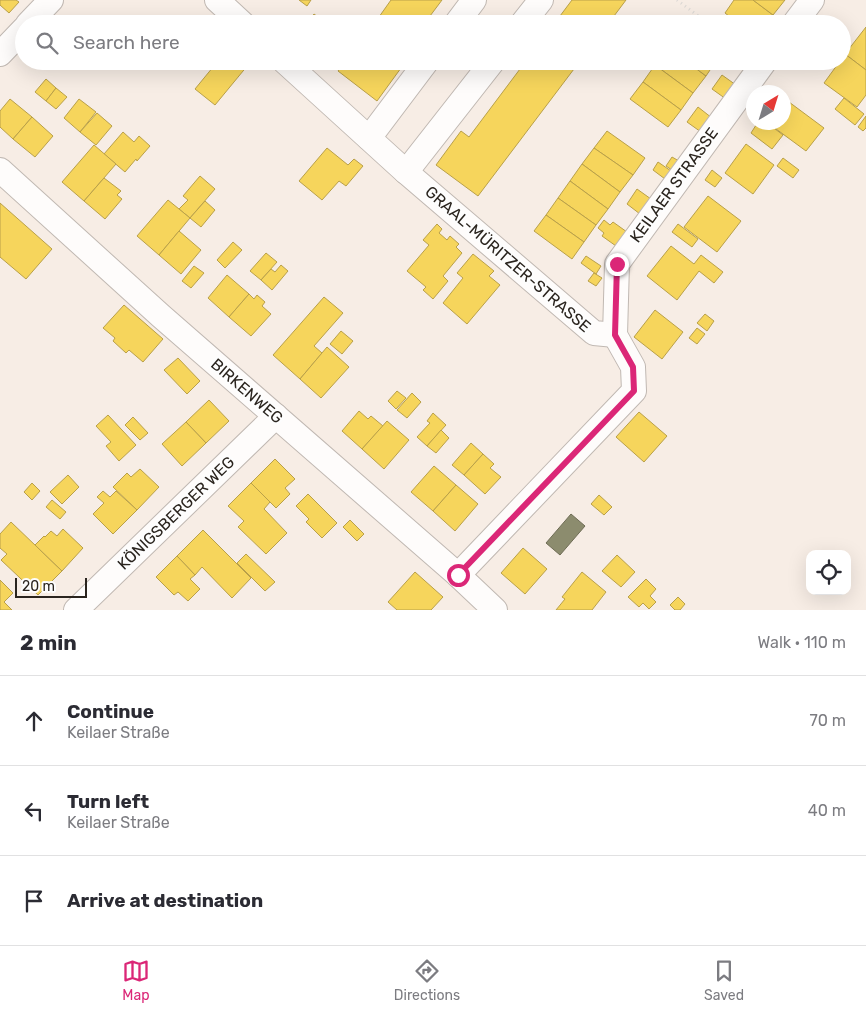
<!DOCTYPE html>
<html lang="en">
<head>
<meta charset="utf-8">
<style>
	:root { --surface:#fff; --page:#f2f2f3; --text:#2b2b33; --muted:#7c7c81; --line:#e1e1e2; --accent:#db2777 }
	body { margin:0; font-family:Rubik,sans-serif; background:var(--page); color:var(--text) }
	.controls { position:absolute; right:15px; bottom:15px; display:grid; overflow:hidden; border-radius:10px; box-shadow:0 5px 20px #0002 }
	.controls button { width:45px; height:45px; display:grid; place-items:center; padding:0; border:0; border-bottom:1px solid var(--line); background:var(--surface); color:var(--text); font:25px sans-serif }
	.compass { position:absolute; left:746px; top:85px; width:45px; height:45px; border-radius:50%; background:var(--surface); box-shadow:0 5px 20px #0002; rotate:38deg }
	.scale { position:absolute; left:15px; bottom:12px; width:72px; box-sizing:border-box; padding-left:5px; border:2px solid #2a241e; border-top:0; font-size:14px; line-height:18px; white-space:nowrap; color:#2a241e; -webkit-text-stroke:4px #fdfdfd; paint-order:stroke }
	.stop { position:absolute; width:15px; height:15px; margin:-11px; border:4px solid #db2777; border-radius:50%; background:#fff }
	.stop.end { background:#db2777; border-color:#fff; box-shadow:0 1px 5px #0008 }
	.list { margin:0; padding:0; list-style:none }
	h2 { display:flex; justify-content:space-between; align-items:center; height:65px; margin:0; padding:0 20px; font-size:21px }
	h2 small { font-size:16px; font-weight:400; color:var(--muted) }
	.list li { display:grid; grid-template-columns:32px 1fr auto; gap:15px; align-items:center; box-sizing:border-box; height:90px; padding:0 20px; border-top:1px solid var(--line) }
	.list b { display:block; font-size:19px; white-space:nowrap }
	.list p { margin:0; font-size:16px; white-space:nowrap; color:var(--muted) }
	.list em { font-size:16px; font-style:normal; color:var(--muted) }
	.icon { flex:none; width:28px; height:28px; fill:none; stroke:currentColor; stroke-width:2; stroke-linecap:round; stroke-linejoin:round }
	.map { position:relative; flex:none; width:866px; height:610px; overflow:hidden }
	.search { position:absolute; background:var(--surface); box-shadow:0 5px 20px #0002; left:15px; right:15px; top:15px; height:55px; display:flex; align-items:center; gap:12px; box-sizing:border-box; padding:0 18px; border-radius:28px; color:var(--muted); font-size:19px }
	.sheet { height:335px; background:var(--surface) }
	nav { display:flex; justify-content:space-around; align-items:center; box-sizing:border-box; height:70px; border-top:1px solid var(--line); background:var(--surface); font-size:14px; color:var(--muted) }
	nav a { display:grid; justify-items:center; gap:2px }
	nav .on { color:var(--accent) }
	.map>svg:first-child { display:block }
	.homes { fill:#f6d55c; stroke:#b9a049 }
	.industry { fill:#8c8c6e; stroke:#6f6d56 }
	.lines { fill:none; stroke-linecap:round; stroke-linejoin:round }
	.street-casing { stroke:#c0b8b2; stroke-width:26 }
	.path { stroke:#dad7d4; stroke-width:3; stroke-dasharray:1 4; stroke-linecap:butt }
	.street { stroke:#fefcfb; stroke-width:24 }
	.route { stroke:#db2777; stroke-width:6 }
	.labels { text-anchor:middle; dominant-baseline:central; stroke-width:5; stroke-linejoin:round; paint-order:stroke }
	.street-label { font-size:16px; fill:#2a241e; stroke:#fdfdfd }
</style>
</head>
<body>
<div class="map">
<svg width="866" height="610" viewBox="0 0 866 610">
	<rect width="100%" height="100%" fill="#f7ede5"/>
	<g class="homes">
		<path d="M0,0H16L19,2L9,13L0,5Z"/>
		<path d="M299,0H311L307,6Z"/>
		<path d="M391,0H442L424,24H374Z"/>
		<path d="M572,0H626L608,24H554Z"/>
		<path d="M734,0H753L773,15L767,24H739L725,13Z"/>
		<path d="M753,0H785L773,15Z"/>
		<path d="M314,14L322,20L319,24H306Z"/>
		<path d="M726,18L734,24H721Z"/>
		<path d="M866,27V70L845,54Z"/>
		<path d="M845,54L866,70V95L857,107L824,83L840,61H842V58Z"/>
		<path d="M218,61H243L248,65L215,105L195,89Z"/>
		<path d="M346,61H396L395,63L401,68L377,101L338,71Z"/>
		<path d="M526,61H580L478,196L436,165L461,131L469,137Z"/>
		<path d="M658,61H686L706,76L693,93L655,65Z"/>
		<path d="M686,61H716L706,76Z"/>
		<path d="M655,65L693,93L681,110L643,82Z"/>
		<path d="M722,75L736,85L726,99L712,89Z"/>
		<path d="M46,79L56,88L46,101L35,92Z"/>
		<path d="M643,82L681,110L668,127L630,99Z"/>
		<path d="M56,88L67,97L56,109L46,101Z"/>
		<path d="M844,98L864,114L855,125L835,109Z"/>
		<path d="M10,99L32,117L13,139L0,127V111Z"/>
		<path d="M79,99L96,112L80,132L64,118Z"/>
		<path d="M789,102L824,128L806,151L772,126L774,122H784V110Z"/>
		<path d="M698,107L712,118L701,132L687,122Z"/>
		<path d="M97,113L112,126L96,145L80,132Z"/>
		<path d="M866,116V128L863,131L858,127Z"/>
		<path d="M32,117L53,136L35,157L13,139Z"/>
		<path d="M758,122H766L783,135L772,149L751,133Z"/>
		<path d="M607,131L645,158L633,175L594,148Z"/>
		<path d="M123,132L134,142L139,136L150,146L137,161L136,159L125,172L104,154Z"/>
		<path d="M746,144L774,165L753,194L725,173Z"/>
		<path d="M94,145L116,164L84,201L62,182Z"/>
		<path d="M327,148L348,165L354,159L363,166L346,186L339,181L322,200L299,181Z"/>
		<path d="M594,148L633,175L620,192L582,164Z"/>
		<path d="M672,157L679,161L672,170L666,166Z"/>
		<path d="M783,158L799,170L793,178L777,166Z"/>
		<path d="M658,162L671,171L665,179L653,170Z"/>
		<path d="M582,164L620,192L608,209L570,181Z"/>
		<path d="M712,170L722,178L715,187L705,180Z"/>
		<path d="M200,176L215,189L190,218L179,209L188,200L183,196Z"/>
		<path d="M104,178L121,191L117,195L122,199L105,219L84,201Z"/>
		<path d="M570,181L608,209L596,225L558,198Z"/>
		<path d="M637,189L651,199L640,214L627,204Z"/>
		<path d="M708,196L741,221L717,252L684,227Z"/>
		<path d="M558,198L596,225L584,242L546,215Z"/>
		<path d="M168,200L190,218L159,255L137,236Z"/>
		<path d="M205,201L215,210L201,227L190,218Z"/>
		<path d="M0,203L52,249L26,279L0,257Z"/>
		<path d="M546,215L584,242L572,259L534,231Z"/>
		<path d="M604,220L610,225L613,222L627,232L616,246L602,236L604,233L598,228Z"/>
		<path d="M437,224L442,229L439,233L447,240L450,236L459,244L456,247L462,253L443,276L448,281L433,299L423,290L426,287L407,271L429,245L423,240Z"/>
		<path d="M678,224L698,239L692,247L672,232Z"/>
		<path d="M179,231L201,250L181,274L159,255Z"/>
		<path d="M233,242L242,250L225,268L217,260Z"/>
		<path d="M671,246L694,264L701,255L723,272L714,283L699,271L677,300L647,276Z"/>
		<path d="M266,253L277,262L261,280L250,271Z"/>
		<path d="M473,254L494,271L489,276L500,285L467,324L443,303L463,278L457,273Z"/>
		<path d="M586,256L601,266L596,274L581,263Z"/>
		<path d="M281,265L288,271L272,290L261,280L271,269L275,272Z"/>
		<path d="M194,266L204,273L191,288L182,281Z"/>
		<path d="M594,273L602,278L596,286L588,281Z"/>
		<path d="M227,275L249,294L229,317L208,298Z"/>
		<path d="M249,294L254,299L257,295L265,302L262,306L271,314L251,336L229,317Z"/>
		<path d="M324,297L343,313L314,346L322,353L300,379L273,355Z"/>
		<path d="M124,305L163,339L143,362L129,350L126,353L113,341L115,338L103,328Z"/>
		<path d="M655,310L683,332L662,359L634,337Z"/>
		<path d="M705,314L714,321L707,331L697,323Z"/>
		<path d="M697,328L705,334L697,344L689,338Z"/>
		<path d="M341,331L353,341L342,354L330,344Z"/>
		<path d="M327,347L349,367L321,398L300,379Z"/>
		<path d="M178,358L200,381L187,394L164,370Z"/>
		<path d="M397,391L406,398L396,409L388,401Z"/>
		<path d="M412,393L421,402L407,418L397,410Z"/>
		<path d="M209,400L229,421L206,443L186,422Z"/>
		<path d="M359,411L368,419L371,416L383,426L362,449L342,431Z"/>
		<path d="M639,412L667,436L644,462L616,437Z"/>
		<path d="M433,413L446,425L427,446L417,437L430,423L427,421Z"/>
		<path d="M108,415L136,445L119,461L106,446L111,442L96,426Z"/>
		<path d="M133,417L148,433L140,440L125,425Z"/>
		<path d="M387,421L409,440L384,469L362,449Z"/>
		<path d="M186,422L206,443L182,466L162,444Z"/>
		<path d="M441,430L449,438L436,453L427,446Z"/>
		<path d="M471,443L483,454L464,475L452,465Z"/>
		<path d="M483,454L494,464L490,468L501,477L485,494L464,475Z"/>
		<path d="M275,459L295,479L285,488L290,494L276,508L251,483Z"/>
		<path d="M434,466L456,485L433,511L411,492Z"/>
		<path d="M140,469L159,487L137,510L113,487L127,473L131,477Z"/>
		<path d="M68,475L79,487L62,504L50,492Z"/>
		<path d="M32,483L40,491L32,500L24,492Z"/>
		<path d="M251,483L270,502L264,509L287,533L266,554L238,527L244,521L228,506Z"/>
		<path d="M456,485L478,504L455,531L433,511Z"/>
		<path d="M103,491L110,497L116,491L137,510L113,534L93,514L104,503L97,497Z"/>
		<path d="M308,494L337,523L322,538L306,522L309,519L296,506Z"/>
		<path d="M599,495L612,507L604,515L591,504Z"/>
		<path d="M52,500L66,512L60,519L46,507Z"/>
		<path d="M350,520L364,534L357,541L343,527Z"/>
		<path d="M11,522L62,571L38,595L1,560L7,554L0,548V534Z"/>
		<path d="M63,529L83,548L62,571L35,545L44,536L45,537L51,531L57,536Z"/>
		<path d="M203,530L251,578L232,598L202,567L195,575L177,556Z"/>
		<path d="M523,548L547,569L525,594L501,573Z"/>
		<path d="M246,554L275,582L265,591L237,563Z"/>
		<path d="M617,555L635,572L621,587L602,571Z"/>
		<path d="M177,556L195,575L190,579L200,589L188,601L178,592L174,595L156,577Z"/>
		<path d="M415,572L443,597L431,610H397L388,602Z"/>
		<path d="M582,572L606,592L592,610H556L565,599L562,597Z"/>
		<path d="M646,579L656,589L650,596L656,602L649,609L643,603L639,607L628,597Z"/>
		<path d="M0,580L13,593L4,602L12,610H0Z"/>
		<path d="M678,597L685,604L680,610H675L670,605Z"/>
	</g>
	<path class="industry" d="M571,514L585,526L560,555L546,543Z"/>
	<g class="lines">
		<defs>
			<g id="street">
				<path d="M217,0L243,24"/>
				<path d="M28,24L51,0"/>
				<path d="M456,24L474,0"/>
				<path d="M522,24L541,0"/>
				<path d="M794,24L812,0"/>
				<path d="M0,54L24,29"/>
				<path d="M284,61L406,172L594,333L615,335"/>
				<path d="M369,138L427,61"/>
				<path d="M0,170L161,316L458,575L495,610"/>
				<path d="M406,172L493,61"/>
				<path d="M458,575L634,391L633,367L615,335L617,264L765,61"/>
				<path d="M76,610L276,416"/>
			</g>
		</defs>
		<use href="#street" class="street-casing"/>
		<path class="path" d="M677,0L709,24"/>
		<use href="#street" class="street"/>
	</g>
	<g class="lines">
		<path class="route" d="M458,575L634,391L633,367L615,335L617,264"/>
	</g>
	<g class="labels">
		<g class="street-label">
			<text transform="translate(674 185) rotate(-54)">KEILAER STRASSE</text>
			<text transform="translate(508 259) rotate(41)">GRAAL-MÜRITZER-STRASSE</text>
			<text transform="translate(247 391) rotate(41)">BIRKENWEG</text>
			<text transform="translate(176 513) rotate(-44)">KÖNIGSBERGER WEG</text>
		</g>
	</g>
</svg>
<div class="controls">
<button><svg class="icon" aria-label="locate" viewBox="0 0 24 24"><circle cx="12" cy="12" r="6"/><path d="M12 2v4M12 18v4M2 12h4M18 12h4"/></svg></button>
</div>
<svg class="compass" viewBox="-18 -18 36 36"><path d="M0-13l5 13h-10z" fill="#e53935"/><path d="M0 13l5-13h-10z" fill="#7c7c81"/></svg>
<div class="scale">20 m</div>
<div class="stop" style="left:458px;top:575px"></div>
<div class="stop end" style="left:617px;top:264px"></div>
<div class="search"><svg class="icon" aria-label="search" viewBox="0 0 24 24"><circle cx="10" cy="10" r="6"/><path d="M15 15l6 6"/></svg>Search here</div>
</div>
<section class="sheet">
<h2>2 min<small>Walk · 110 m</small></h2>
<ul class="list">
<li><svg class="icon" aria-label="ahead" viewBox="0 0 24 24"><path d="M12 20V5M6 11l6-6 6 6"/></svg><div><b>Continue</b><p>Keilaer Straße</p></div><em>70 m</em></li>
<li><svg class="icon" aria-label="left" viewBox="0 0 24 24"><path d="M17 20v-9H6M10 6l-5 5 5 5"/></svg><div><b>Turn left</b><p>Keilaer Straße</p></div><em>40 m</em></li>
<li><svg class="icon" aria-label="arrive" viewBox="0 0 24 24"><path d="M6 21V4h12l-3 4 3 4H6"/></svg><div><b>Arrive at destination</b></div></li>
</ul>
</section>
<nav>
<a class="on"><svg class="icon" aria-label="map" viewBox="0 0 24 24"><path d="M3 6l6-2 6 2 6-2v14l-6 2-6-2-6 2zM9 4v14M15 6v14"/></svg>Map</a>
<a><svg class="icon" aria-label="directions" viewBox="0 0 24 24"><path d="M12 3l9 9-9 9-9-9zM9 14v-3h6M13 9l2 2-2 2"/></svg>Directions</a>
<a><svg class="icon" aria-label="saved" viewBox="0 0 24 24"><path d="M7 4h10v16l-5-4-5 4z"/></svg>Saved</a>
</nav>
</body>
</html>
